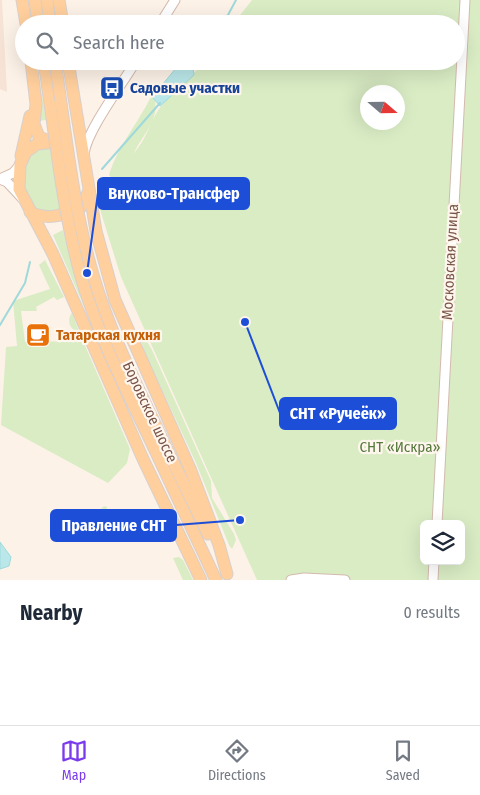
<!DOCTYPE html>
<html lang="en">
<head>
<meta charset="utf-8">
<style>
	:root { --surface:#fff; --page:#f2f2f3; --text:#1f2937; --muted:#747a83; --line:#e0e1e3; --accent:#7c3aed }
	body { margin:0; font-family:"Fira Sans Condensed",sans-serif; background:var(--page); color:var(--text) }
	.controls { position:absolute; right:15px; bottom:15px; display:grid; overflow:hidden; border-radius:8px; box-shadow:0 5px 20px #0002 }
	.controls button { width:45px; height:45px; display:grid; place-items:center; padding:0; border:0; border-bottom:1px solid var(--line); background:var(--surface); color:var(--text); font:25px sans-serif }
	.compass { position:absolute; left:360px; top:85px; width:45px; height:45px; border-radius:50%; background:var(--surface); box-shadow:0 5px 20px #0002; rotate:110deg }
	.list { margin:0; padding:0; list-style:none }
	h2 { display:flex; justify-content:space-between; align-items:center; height:65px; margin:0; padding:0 20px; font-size:21px }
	h2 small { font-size:16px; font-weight:400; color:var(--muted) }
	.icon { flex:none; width:28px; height:28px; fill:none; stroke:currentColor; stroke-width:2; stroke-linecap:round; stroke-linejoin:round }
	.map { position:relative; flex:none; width:480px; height:580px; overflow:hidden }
	.search { position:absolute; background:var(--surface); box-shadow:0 5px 20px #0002; left:15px; right:15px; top:15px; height:55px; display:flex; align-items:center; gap:12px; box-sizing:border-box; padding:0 18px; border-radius:28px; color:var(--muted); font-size:19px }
	.sheet { height:145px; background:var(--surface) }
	nav { display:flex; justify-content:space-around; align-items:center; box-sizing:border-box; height:70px; border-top:1px solid var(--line); background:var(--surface); font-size:14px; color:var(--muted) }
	nav a { display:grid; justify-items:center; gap:2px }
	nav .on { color:var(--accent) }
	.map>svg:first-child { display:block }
	.residential { fill:#f6e3d5 }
	.green { fill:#d9ecc4; fill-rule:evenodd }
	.water { fill:#bae7e9; stroke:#9fd9db }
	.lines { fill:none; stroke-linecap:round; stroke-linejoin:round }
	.stream { stroke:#9fd9db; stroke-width:2 }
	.minor-casing { stroke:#d3baae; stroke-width:11 }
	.major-casing { stroke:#d9cfcc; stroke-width:13 }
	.minor { stroke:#fff; stroke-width:9 }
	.major { stroke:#ffcf9d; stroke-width:11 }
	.major-bridge-casing { stroke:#d9cfcc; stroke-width:13; stroke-linecap:butt }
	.major-bridge { stroke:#ffcf9d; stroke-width:11 }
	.labels { text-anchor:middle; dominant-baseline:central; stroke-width:4.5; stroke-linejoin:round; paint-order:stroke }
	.transit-label { font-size:15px; font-weight:bold; fill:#164399; stroke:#fff6ee; text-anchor:start }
	.street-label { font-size:15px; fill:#795549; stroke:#fff6ee }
	.food-label { font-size:15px; font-weight:bold; fill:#c56008; stroke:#fff6ee; text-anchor:start }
	.park-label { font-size:15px; fill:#567a3e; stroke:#fff6ee }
	.leader { fill:none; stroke:#1d4ed8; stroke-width:2 }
	.callout-dot { fill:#1d4ed8; stroke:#fff6ee; stroke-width:2 }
	.callout { fill:#1d4ed8; stroke:#1d4ed8; stroke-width:2 }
	.callout-label { font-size:16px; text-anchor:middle; font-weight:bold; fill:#fff }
</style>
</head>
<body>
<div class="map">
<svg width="480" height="580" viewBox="0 0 480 580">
	<rect width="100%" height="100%" fill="#fdf2e7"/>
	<path class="residential" d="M0,0H2L7,92L0,89Z"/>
	<g class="green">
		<path d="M252,0H480V580H257L121,277L98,203L117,177L113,179L109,175C118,145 141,120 154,90L152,97L155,101C159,121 141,137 134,153C148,137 150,121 161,106C173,90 192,78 204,61H456V24H233ZM368,92H398V122H368ZM424,524H461V561H424Z"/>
		<path d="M40,84L46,120L38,121Z"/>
		<path d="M50,148L60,209C53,210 46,212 40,210C20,201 19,163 35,151C39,148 45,148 50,148Z"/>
		<path d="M63,230L85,309L53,235Z"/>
		<path d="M45,260L64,297L57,300L54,297L36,307L37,311H21L25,342L83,341L130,449L127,463L108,483L1,425L6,347L17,346L13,301L50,289L39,265Z"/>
		<path d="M72,313L79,331L78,332C70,330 66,320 72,313Z"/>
		<path d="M139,334L143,335L152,350L211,481L212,498L234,534L236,540L232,549L229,545L196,463L145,353Z"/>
		<path d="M104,506L107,507L106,513L79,539L74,536Z"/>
		<path d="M179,557L183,560L193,580H183L173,558Z"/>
	</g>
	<g class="water">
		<path d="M182,61H195L193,67L194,75L160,106L152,97Z"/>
		<path d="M0,542L11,557L9,566L0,569Z"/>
	</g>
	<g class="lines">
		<g class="stream">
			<path d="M212,24L228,15L236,0"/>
			<path d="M102,169L160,103"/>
			<path d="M0,325L25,283L30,262"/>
		</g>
		<defs>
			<g id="minor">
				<path d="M160,24L175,0"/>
				<path d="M84,154C87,130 123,83 136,61"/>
				<path d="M0,179L7,182L22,198"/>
				<path d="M0,179L13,173L20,165"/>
				<path d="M437,524L465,0"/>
				<path d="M291,580L304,578L345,580"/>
				<path d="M433,580L434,561"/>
			</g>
			<g id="major">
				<path d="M22,0L26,24"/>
				<path d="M35,0L38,24"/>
				<path d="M47,0L50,24"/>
				<path d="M59,0L63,24"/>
				<path d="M31,61L36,104L34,124L39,137L52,142"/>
				<path d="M44,61L50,104"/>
				<path d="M68,61L96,231L115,300L191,471L219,545L227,574"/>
				<path d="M65,141L37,144L26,152L20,165L19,189L53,254L143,459L201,580"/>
				<path d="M21,156L30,116"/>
				<path d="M30,212C48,221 64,215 81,207L89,191"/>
				<path d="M164,443L208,534"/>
				<path d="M154,448L216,580"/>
			</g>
		</defs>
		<use href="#minor" class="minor-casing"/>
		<use href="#major" class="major-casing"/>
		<use href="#minor" class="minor"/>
		<use href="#major" class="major"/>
		<defs>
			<g id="major-bridge">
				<path d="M55,61C66,133 73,209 94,278C111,336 139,389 164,443"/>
				<path d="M50,104C58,160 65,218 80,273C97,334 127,391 154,448"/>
			</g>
		</defs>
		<use href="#major-bridge" class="major-bridge-casing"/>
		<use href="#major-bridge" class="major-bridge"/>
	</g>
	<defs>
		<symbol id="bus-square" viewBox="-11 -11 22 22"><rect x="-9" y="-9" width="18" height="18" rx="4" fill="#1a4fb4" stroke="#fff6ee"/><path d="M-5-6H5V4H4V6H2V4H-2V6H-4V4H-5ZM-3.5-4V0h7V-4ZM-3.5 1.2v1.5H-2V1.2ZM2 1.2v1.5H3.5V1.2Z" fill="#fff"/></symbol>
		<symbol id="cafe-square" viewBox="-11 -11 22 22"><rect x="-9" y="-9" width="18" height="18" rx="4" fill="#e8710a" stroke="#fff6ee"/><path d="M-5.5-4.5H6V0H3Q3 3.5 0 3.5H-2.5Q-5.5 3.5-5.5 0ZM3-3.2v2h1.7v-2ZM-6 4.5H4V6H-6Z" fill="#fff"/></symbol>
	</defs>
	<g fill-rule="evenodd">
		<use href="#bus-square" x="98" y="74" width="28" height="28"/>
		<use href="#cafe-square" x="24" y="321" width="28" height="28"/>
	</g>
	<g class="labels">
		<g class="transit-label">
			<text x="130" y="88">Садовые участки</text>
		</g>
		<g class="street-label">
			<text transform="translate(450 262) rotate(-87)">Московская улица</text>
			<text transform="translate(150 412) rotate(65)">Боровское шоссе</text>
		</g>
		<g class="food-label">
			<text x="56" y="335">Татарская кухня</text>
		</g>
		<g class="park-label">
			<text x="400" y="447">СНТ «Искра»</text>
		</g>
	</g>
	<path class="leader" d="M87 273L98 193M245 322L280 413M240 520L176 525"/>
	<g class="callout-dot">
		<circle cx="87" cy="273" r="5"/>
		<circle cx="245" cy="322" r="5"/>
		<circle cx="240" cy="520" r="5"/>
	</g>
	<g class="callout">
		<rect x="98" y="178" width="151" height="31" rx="5"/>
		<rect x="280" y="398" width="116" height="31" rx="5"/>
		<rect x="51" y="510" width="125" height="31" rx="5"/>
	</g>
	<g class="callout-label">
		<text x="174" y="199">Внуково-Трансфер</text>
		<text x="338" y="419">СНТ «Ручеёк»</text>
		<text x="114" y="531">Правление СНТ</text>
	</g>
</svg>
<div class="controls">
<button><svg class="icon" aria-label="layers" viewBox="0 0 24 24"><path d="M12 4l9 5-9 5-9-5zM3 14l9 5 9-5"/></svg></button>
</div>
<svg class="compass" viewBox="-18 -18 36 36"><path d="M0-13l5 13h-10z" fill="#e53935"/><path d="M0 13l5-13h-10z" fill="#747a83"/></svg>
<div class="search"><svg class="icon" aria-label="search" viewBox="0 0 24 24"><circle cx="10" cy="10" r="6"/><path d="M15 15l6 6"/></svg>Search here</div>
</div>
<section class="sheet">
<h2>Nearby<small>0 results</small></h2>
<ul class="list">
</ul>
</section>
<nav>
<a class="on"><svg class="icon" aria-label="map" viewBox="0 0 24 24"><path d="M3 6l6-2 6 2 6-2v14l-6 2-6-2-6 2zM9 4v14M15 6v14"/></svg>Map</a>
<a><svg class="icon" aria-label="directions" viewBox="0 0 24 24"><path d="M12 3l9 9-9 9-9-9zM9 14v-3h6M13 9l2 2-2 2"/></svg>Directions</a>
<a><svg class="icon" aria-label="saved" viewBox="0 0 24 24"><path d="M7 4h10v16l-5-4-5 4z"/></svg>Saved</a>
</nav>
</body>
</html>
